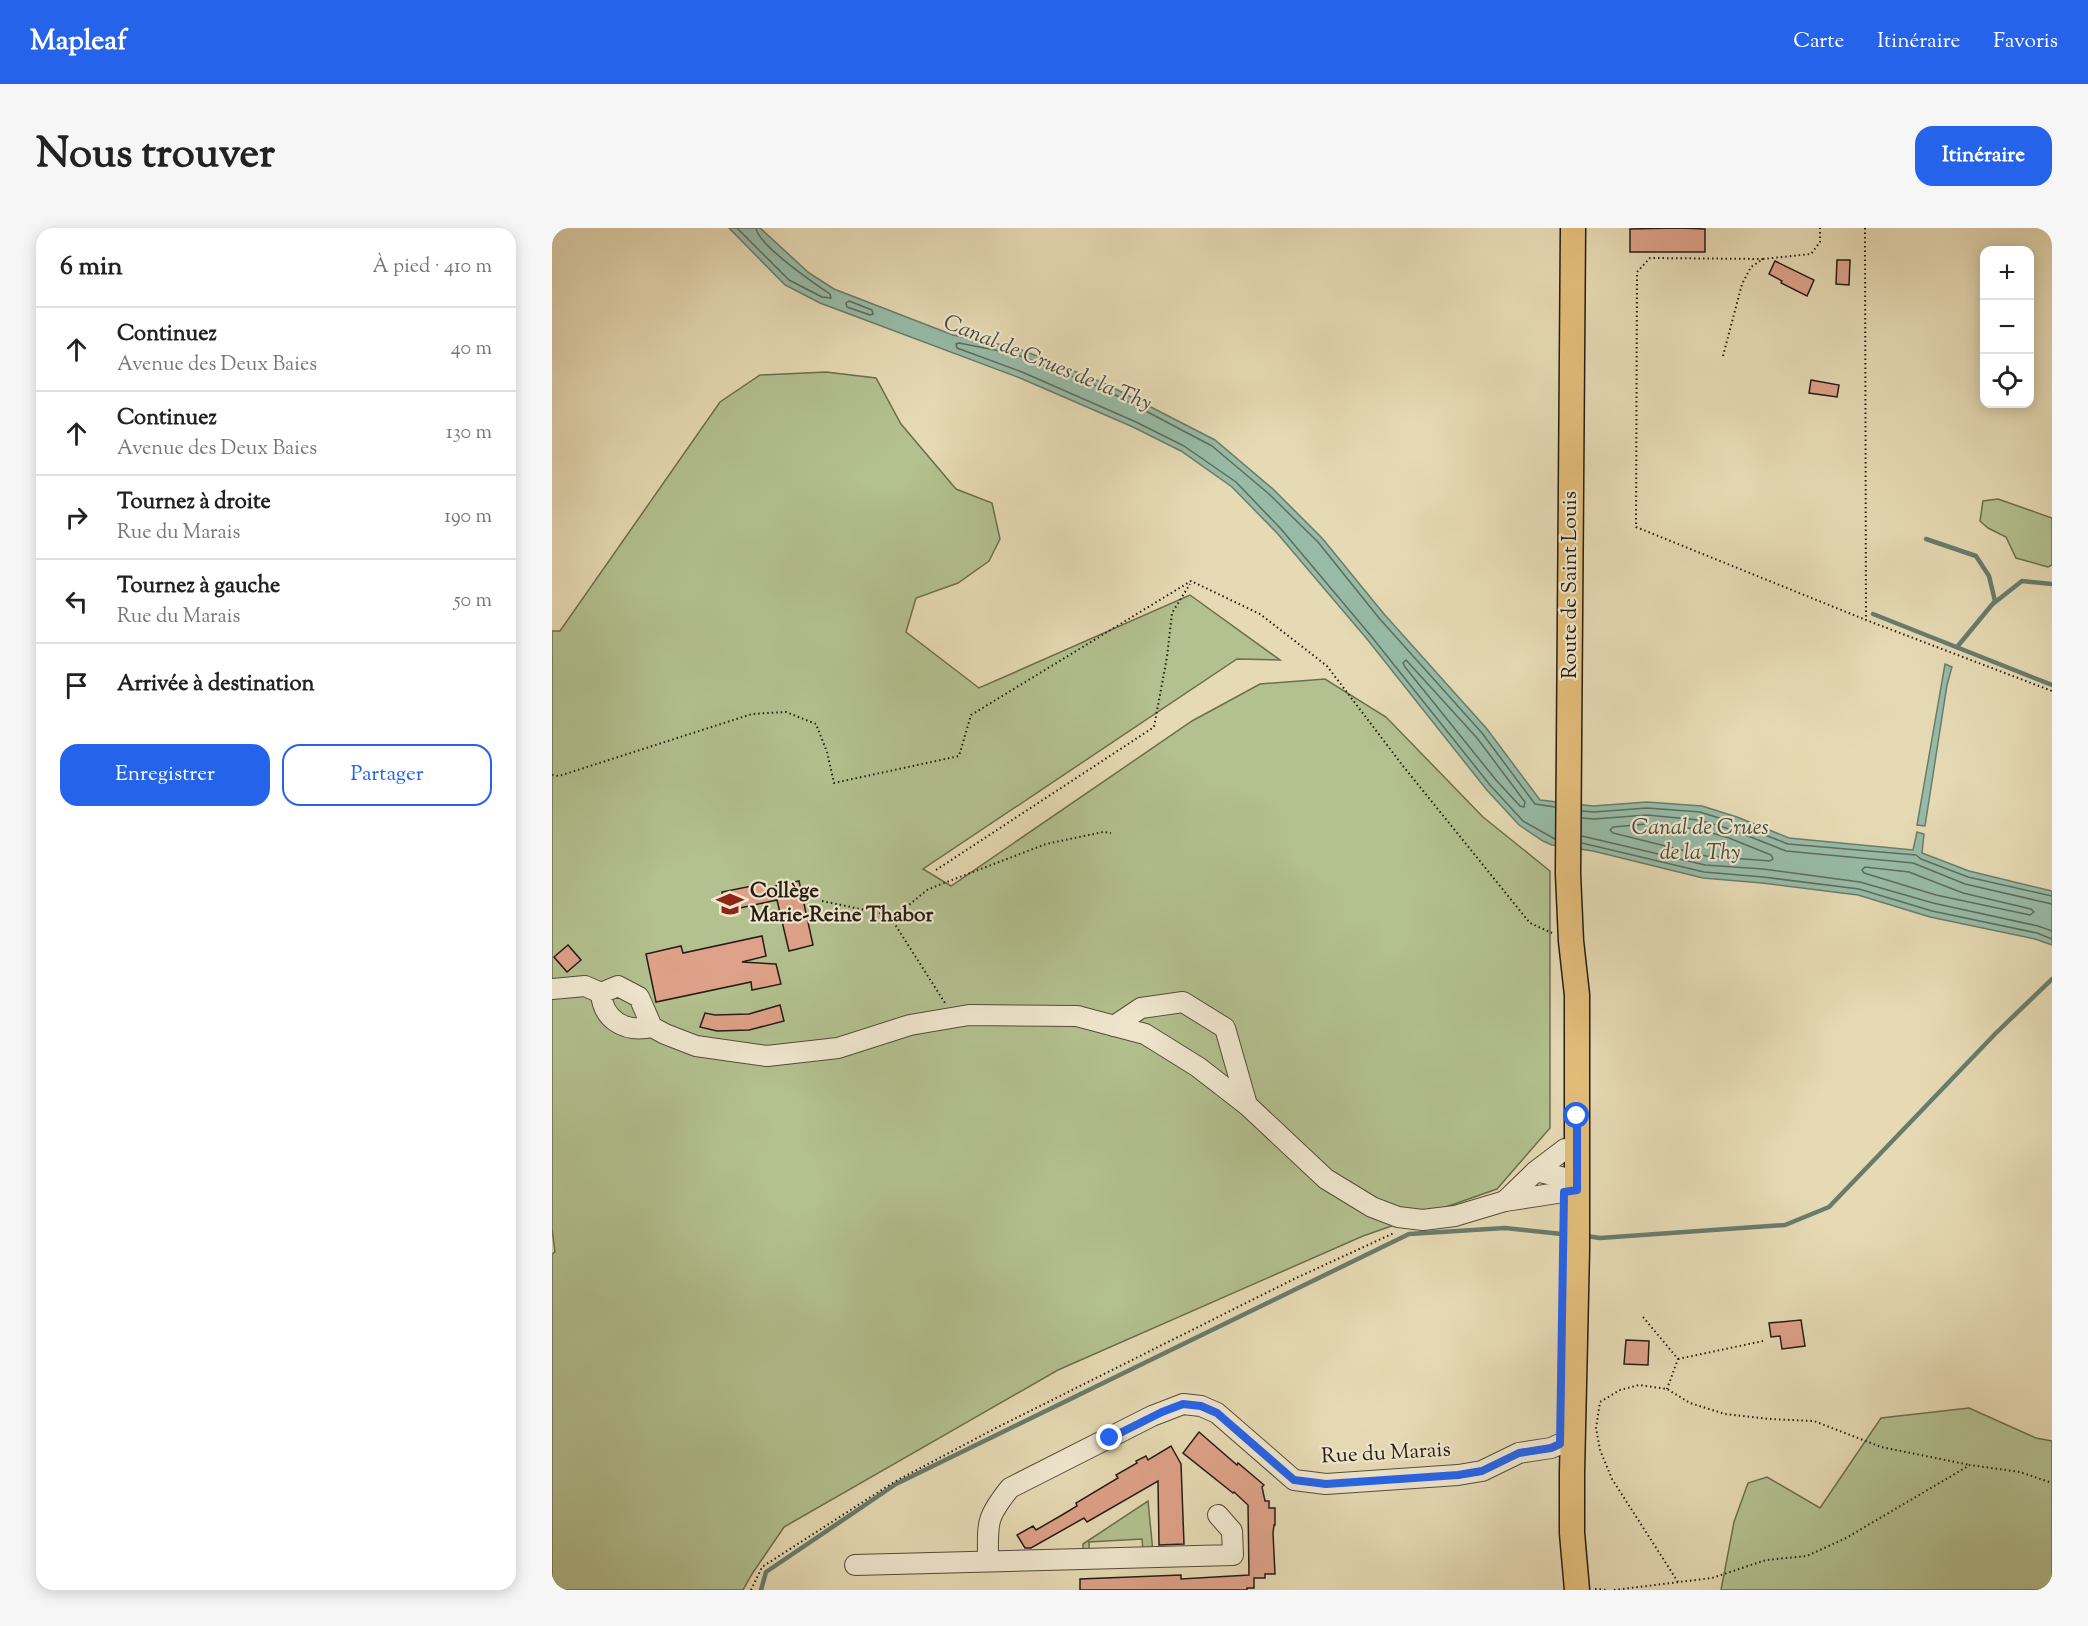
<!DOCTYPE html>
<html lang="fr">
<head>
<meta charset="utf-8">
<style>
	:root { --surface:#fff; --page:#f6f6f6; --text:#222; --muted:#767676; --line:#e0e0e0; --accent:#2563eb }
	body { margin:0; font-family:"Sorts Mill Goudy",serif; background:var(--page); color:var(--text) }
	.controls { position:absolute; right:18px; top:18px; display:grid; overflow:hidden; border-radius:12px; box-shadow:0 3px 15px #0003 }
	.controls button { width:54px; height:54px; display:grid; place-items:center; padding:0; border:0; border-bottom:2px solid var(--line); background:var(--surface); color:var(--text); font:30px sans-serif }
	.stop { position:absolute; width:18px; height:18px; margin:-14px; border:4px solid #2563eb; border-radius:50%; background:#fff }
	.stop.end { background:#2563eb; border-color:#fff; box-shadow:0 2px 6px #0008 }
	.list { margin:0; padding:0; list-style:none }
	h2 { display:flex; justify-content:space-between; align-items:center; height:78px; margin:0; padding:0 24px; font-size:26px }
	h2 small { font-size:20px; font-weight:400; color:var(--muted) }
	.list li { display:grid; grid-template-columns:39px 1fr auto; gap:18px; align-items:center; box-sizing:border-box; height:84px; padding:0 24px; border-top:2px solid var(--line) }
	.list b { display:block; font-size:22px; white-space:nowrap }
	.list p { margin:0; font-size:20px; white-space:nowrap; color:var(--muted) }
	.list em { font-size:20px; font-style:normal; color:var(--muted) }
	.actions { display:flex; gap:12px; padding:18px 24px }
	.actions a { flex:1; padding:14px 0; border:2px solid var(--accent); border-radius:18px; text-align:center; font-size:21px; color:var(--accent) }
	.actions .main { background:var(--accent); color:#fff }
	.icon { flex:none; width:33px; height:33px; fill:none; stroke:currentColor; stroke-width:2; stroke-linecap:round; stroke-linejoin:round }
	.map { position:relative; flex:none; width:1500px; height:1362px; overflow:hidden; border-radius:18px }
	header { display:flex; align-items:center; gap:36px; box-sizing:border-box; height:84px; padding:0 30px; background:var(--accent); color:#fff }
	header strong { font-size:28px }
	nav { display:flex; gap:33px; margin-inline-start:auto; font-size:21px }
	.intro { display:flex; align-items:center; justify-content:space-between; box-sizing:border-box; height:144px; padding:0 36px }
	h1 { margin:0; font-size:42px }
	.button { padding:15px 27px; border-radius:18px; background:var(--accent); color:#fff; font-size:21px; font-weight:700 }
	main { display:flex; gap:36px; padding:0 36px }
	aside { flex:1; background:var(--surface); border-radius:18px; box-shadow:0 3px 15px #0003 }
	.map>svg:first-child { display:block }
	.green { fill:#b3c08f; stroke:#6c6e51; stroke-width:1.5 }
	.water { fill:#97bba7; stroke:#697c6c; stroke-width:1.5 }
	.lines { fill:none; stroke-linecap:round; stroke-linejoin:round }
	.shore { stroke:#5e6c5d; stroke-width:1.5 }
	.stream { stroke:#697c6c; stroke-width:4.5 }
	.building { fill:#dea189; stroke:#251d13; stroke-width:1.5 }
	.minor-casing { stroke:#554c3b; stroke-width:22 }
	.major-casing { stroke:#251d13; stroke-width:27 }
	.path { stroke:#251d13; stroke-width:2; stroke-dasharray:1.5 3; stroke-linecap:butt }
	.minor { stroke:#efe7ce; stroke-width:20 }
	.major { stroke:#e3bd7a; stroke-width:24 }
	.route { stroke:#2563eb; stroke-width:8 }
	.labels { text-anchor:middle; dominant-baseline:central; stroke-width:4.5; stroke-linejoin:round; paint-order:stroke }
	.street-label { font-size:21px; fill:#251d13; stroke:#efe7ce }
	.poi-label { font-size:21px; font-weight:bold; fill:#251d13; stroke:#efe7ce; text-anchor:start }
	.water-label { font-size:22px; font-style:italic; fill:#474c3f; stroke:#efe7ce }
</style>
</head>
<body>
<header>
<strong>Mapleaf</strong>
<nav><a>Carte</a><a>Itinéraire</a><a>Favoris</a></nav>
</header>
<div class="intro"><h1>Nous trouver</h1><a class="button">Itinéraire</a></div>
<main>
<aside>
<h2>6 min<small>À pied · 410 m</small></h2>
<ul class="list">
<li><svg class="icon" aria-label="ahead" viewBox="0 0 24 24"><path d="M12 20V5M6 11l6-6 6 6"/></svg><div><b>Continuez</b><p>Avenue des Deux Baies</p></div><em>40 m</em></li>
<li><svg class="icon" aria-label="ahead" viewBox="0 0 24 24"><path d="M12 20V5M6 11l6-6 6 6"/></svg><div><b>Continuez</b><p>Avenue des Deux Baies</p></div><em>130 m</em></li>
<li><svg class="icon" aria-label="right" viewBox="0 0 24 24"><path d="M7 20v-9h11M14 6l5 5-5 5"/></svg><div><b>Tournez à droite</b><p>Rue du Marais</p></div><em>190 m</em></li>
<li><svg class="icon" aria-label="left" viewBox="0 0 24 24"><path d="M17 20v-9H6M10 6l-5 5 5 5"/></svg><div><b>Tournez à gauche</b><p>Rue du Marais</p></div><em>50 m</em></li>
<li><svg class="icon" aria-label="arrive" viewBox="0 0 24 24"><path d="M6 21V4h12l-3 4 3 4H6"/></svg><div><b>Arrivée à destination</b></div></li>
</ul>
<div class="actions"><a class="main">Enregistrer</a><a>Partager</a></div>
</aside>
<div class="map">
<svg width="1500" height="1362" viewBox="0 0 1500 1362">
	<rect width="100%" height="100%" fill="#e6dab4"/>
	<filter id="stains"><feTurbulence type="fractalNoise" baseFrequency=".00333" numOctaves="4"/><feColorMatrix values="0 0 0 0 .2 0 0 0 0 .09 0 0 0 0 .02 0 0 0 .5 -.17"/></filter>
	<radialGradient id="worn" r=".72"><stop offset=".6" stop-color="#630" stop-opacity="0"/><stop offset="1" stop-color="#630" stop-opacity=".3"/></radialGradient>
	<g class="green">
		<path d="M274,144L324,150L349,196L404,261L440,275L448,311L437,333L406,355L364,370L354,404L427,460L638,367L728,432L685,431L371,641L399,658L640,493L708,456L773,451L834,489L931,589L998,643V900L945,961L811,1008L506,1142L232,1299L200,1346L191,1362H0V1026L3,1024L0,1001V403H8L168,174L208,147Z"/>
		<path d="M1446,271L1500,290V337L1496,339L1464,330L1454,309L1436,300L1428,293L1431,273Z"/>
		<path d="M1417,1180L1484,1210L1500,1213V1362H1169L1182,1294L1196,1255L1215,1249L1268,1280L1329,1190Z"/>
		<path d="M596,1273L601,1324L591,1323L590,1311L537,1314V1326H531V1316Z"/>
	</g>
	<g class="water">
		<path d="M177,0H208L257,45L282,61L401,107L465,120L554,156L663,212L721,261L770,310L832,386L935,501L988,572L1041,578L1095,574L1150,578L1185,589L1237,610L1361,622L1365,604L1372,606L1370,625L1417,643L1500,663V717L1483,711L1378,689L1306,667L1210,655L1151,650L1041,623L1000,617L991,613L967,597L934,561L815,411L725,305L680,259L629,223L581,199L468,150L268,75L233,57Z"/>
		<path d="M1393,436L1400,439L1395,457L1373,598L1365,597Z"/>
	</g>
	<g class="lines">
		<g class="shore">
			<path d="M185,0L237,52L270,69L279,70L278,66C263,56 206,17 204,0"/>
			<path d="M297,73L320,82L321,86L318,87L295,79L294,75Z"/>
			<path d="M854,432L925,510L973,574L972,579L968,578L944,552L853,439L851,435Z"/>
			<path d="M1030,583L1042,584L1095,580L1148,584L1183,595L1236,616L1364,627L1369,631L1416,649L1500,668"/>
			<path d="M1030,590L1042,591L1095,587L1147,592L1181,602L1234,623L1361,635L1413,656L1500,676"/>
			<path d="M1095,596L1146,601L1177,610L1219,627L1221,631L1218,633L1154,628L1061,605L1058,602L1061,599Z"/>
			<path d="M1030,608L1153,637L1211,641L1308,654L1381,675L1486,698L1500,703"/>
			<path d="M1003,611L971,593L938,557L819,408L729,301L684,254L632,218L584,194L470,144L405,120L404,116L407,115L463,126L552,161L660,218L717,266L766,314L827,390L930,505L983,576L1003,579"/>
			<path d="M1030,615L1152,644L1211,649L1307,661L1380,683L1485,705L1500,711"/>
			<path d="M1313,639L1357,644L1411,665L1479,681L1482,684L1478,687L1384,667L1312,645L1310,642Z"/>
		</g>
		<g class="stream">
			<path d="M1374,311L1424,328L1437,348L1443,373L1405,419"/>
			<path d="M1442,375L1470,353L1500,356"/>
			<path d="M1321,386L1500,457"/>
			<path d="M1034,1008L1048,1010L1233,997L1277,979L1444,805L1500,751"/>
			<path d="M209,1362L214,1344L344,1256L857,1006L953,1000L1019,1007"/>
		</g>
	</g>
	<g class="building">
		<path d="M1127,0L1153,1V24H1078V1Z"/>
		<path d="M1285,32H1298L1297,57L1284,56Z"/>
		<path d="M1223,33L1262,52L1255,68L1229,55L1230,53L1217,46Z"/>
		<path d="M1259,152L1287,157L1285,169L1257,165Z"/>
		<path d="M247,653L261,717L237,723L225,672L174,683L170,664L214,655L215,660Z"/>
		<path d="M210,708L214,728L190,734L224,736L229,756L200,762L199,754L104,774L94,726L129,718L131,725Z"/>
		<path d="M16,717L29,732L15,744L2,729Z"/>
		<path d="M228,777L232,793L197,802L165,803L148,799L153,785L163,787L197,786Z"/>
		<path d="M1249,1092L1253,1118L1230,1121L1228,1108L1219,1109L1217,1095Z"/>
		<path d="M1074,1112L1097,1113L1096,1137L1072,1136Z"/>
		<path d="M647,1204L685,1237L686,1235L712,1257L710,1259L713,1273H717V1280H723V1297H722L721,1305L723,1346H713V1350H702V1360H695V1362H528V1351L629,1347V1351L697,1347L696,1277L682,1264L681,1265L631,1225Z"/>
		<path d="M619,1218L629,1236L632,1316L607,1317L606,1253L535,1294L532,1290L479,1320H473L465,1307L481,1298L484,1302L510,1287L525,1278L524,1275L566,1250L564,1247L585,1235L584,1233L594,1228L596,1232Z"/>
	</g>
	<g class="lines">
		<defs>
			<g id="minor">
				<path d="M0,761L33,758L49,765"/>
				<path d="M562,798L589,780L631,774L673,800L695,877"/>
				<path d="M100,799C73,805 51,792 49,765L66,758L87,769L100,799L113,806L144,818L215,828L286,820L358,797L417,787L525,788L593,806L646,839L695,877L774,951L820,979L846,989L871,992L903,988L953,973L1025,962"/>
				<path d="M984,943L1013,921"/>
				<path d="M953,973L984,943L1013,950L1025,962"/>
				<path d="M436,1333C436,1295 433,1291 458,1260L600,1188L631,1176L649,1178L665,1185L742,1252L774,1256L906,1247L930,1243L967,1225L999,1220L1008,1216"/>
				<path d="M303,1337L681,1327L680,1303L666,1287"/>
			</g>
			<path id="major" d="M1021,0L1016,646L1019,713L1025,767V1022L1020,1245V1305L1025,1362"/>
		</defs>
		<use href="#minor" class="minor-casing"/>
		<use href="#major" class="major-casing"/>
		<g class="path">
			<path d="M1313,0L1314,392"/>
			<path d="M1211,31L1098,30L1085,44L1084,299L1314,392L1500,463"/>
			<path d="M1171,128L1190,56L1199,39L1211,31L1259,26L1268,14V0"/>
			<path d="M0,547L7,548L200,486L234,484L264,496L275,524L282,555L407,528L419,487L639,353L708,386L775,438L851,538L978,695L1000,705"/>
			<path d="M384,642L602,499L615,429L620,385L638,356"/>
			<path d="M270,673L337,687L393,775"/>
			<path d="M340,691L375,662L387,657L494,616L551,604L559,605"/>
			<path d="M1091,1089L1126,1131L1115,1161"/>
			<path d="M1126,1131L1211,1113"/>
			<path d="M1126,1354L1060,1251L1048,1222L1044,1200L1048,1174L1068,1162L1087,1157L1115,1161L1138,1175L1173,1186L1217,1191L1262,1193L1329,1219L1418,1237"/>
			<path d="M1043,1361L1056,1362"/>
			<path d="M199,1362L210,1339L342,1254L444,1200L742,1051L842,1005"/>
			<path d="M1062,1362L1160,1350L1214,1332L1255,1328L1294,1310L1418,1237L1468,1244L1500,1255"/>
		</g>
		<use href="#minor" class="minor"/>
		<use href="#major" class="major"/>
	</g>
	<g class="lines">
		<path class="route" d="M558,1210L610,1184L631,1176L649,1178L665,1185L742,1252L774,1256L906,1247L930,1243L967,1225L999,1220L1008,1216L1012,964L1025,962V888"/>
	</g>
	<defs>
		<symbol id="school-bare" viewBox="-9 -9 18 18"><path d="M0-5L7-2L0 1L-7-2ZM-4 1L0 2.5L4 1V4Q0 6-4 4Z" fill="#8f2418" stroke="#efe7ce" stroke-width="2.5" paint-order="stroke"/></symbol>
	</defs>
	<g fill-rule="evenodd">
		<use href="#school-bare" x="159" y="657" width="38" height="38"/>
	</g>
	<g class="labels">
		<g class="street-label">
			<text transform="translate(1019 357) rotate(-90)">Route de Saint Louis</text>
			<text transform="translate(834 1226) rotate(-3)">Rue du Marais</text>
		</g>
		<g class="poi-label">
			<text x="198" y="664">Collège<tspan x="198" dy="24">Marie-Reine Thabor</tspan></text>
		</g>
		<g class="water-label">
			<text transform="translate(495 136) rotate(22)">Canal de Crues de la Thy</text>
			<text x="1148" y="601">Canal de Crues<tspan x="1148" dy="25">de la Thy</tspan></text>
		</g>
	</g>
	<rect width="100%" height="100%" filter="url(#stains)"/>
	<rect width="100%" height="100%" fill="url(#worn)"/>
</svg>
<div class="controls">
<button>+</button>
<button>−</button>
<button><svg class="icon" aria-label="locate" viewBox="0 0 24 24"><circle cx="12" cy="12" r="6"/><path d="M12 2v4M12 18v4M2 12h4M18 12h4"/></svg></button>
</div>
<div class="stop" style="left:1025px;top:888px"></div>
<div class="stop end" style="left:558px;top:1210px"></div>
</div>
</main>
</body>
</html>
